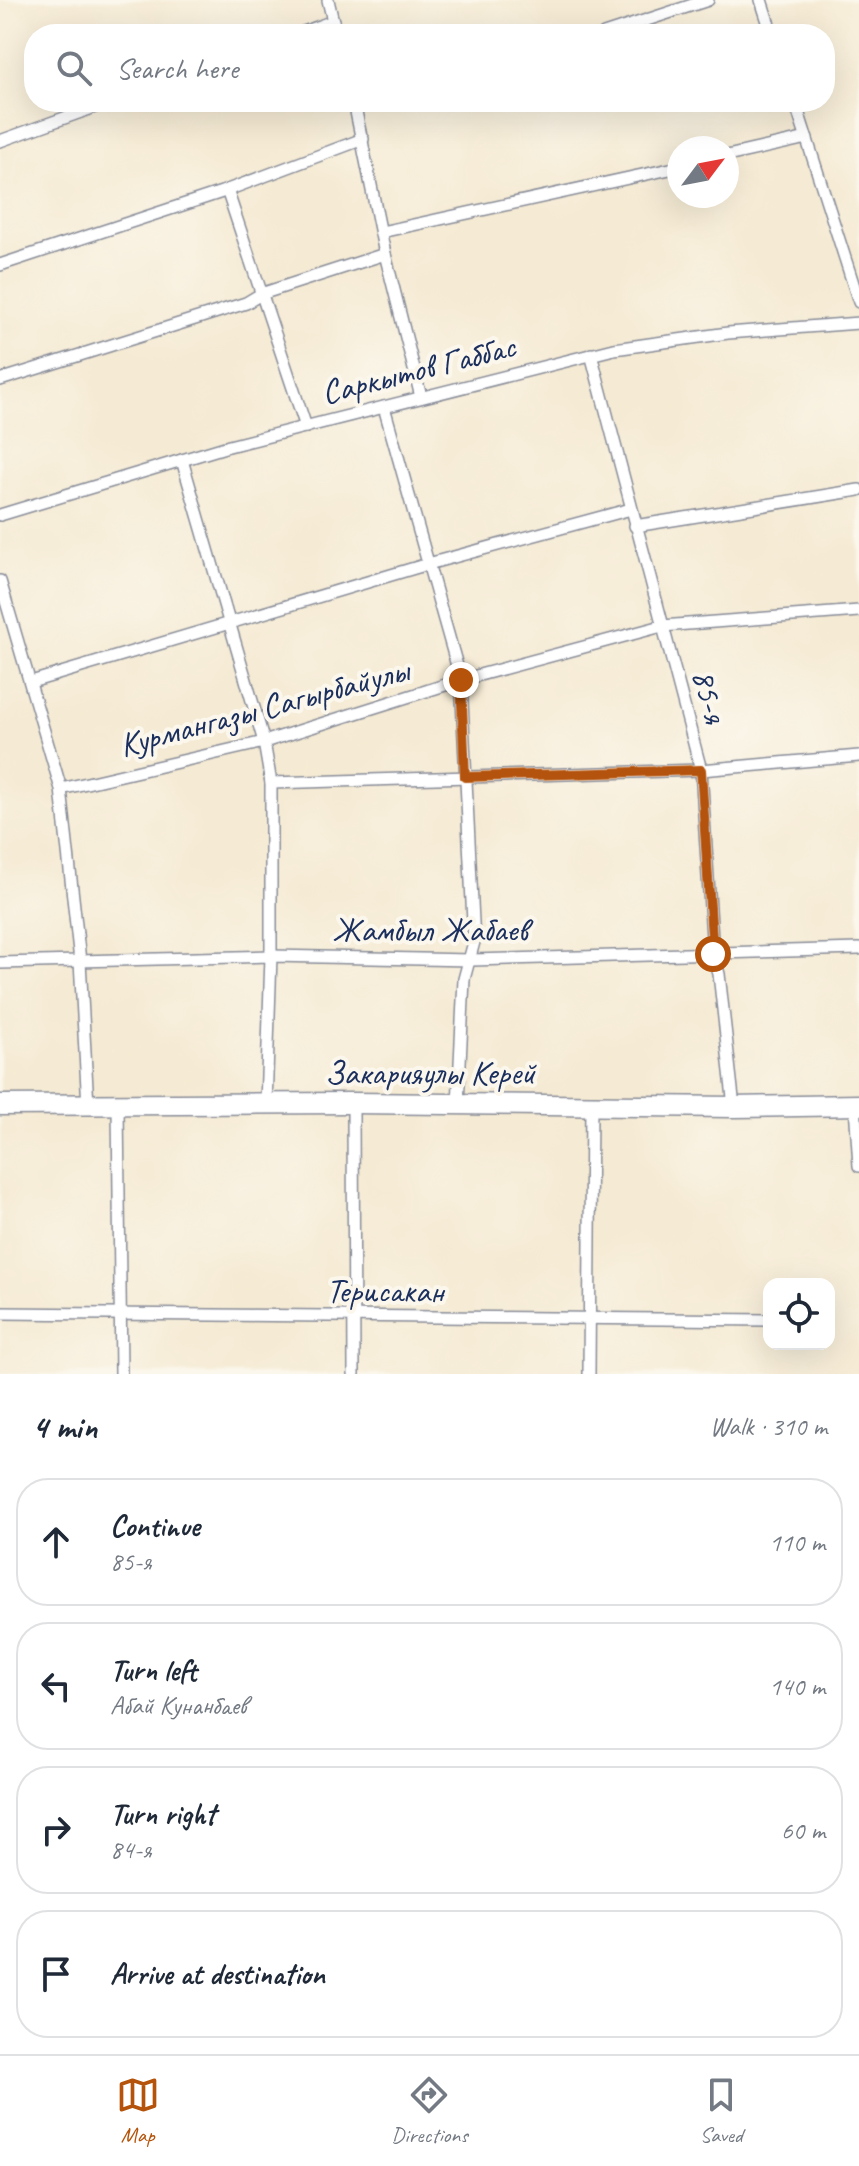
<!DOCTYPE html>
<html lang="en">
<head>
<meta charset="utf-8">
<style>
	:root { --surface:#fff; --page:#f6f6f7; --text:#1f2937; --muted:#747a83; --line:#e0e1e3; --accent:#b45309 }
	body { margin:0; font-family:Caveat,sans-serif; background:var(--page); color:var(--text) }
	.controls { position:absolute; right:24px; bottom:24px; display:grid; overflow:hidden; border-radius:16px; box-shadow:0 8px 32px #0002 }
	.controls button { width:72px; height:72px; display:grid; place-items:center; padding:0; border:0; border-bottom:2px solid var(--line); background:var(--surface); color:var(--text); font:40px sans-serif }
	.compass { position:absolute; left:667px; top:136px; width:72px; height:72px; border-radius:50%; background:var(--surface); box-shadow:0 8px 32px #0002; rotate:58deg }
	.stop { position:absolute; width:24px; height:24px; margin:-18px; border:6px solid #b45309; border-radius:50%; background:#fff }
	.stop.end { background:#b45309; border-color:#fff; box-shadow:0 2px 8px #0008 }
	.list { margin:0; padding:0; list-style:none }
	h2 { display:flex; justify-content:space-between; align-items:center; height:104px; margin:0; padding:0 32px; font-size:34px }
	h2 small { font-size:26px; font-weight:400; color:var(--muted) }
	.list li { display:grid; grid-template-columns:52px 1fr auto; gap:24px; align-items:center; box-sizing:border-box; height:128px; margin:0 16px 16px; padding:0 16px; border:2px solid var(--line); border-radius:32px }
	.list b { display:block; font-size:30px; white-space:nowrap }
	.list p { margin:0; font-size:26px; white-space:nowrap; color:var(--muted) }
	.list em { font-size:26px; font-style:normal; color:var(--muted) }
	.icon { flex:none; width:44px; height:44px; fill:none; stroke:currentColor; stroke-width:2; stroke-linecap:round; stroke-linejoin:round }
	.map { position:relative; flex:none; width:859px; height:1374px; overflow:hidden }
	.search { position:absolute; background:var(--surface); box-shadow:0 8px 32px #0002; left:24px; right:24px; top:24px; height:88px; display:flex; align-items:center; gap:20px; box-sizing:border-box; padding:0 28px; border-radius:32px; color:var(--muted); font-size:30px }
	.sheet { height:680px; background:var(--surface) }
	nav { display:flex; justify-content:space-around; align-items:center; box-sizing:border-box; height:112px; border-top:2px solid var(--line); background:var(--surface); font-size:22px; color:var(--muted) }
	nav a { display:grid; justify-items:center; gap:4px }
	nav .on { color:var(--accent) }
	.map>svg:first-child { display:block }
	.lines { fill:none; stroke-linecap:round; stroke-linejoin:round }
	.street-casing { stroke:#888c98; stroke-width:14 }
	.highway-casing { stroke:#888c98; stroke-width:23 }
	.street { stroke:#fff; stroke-width:11 }
	.highway { stroke:#fff; stroke-width:20 }
	.route { stroke:#b45309; stroke-width:10 }
	.labels { text-anchor:middle; dominant-baseline:central; stroke-width:8; stroke-linejoin:round; paint-order:stroke }
	.street-label { font-size:34px; fill:#1b2f5e; stroke:#fbf7ec }
</style>
</head>
<body>
<div class="map">
<svg width="859" height="1374" viewBox="0 0 859 1374">
	<rect width="100%" height="100%" fill="#fbf7ec"/>
	<filter id="ink" filterUnits="userSpaceOnUse"><feTurbulence type="fractalNoise" baseFrequency=".0125" numOctaves="2"/><feDisplacementMap in="SourceGraphic" scale="16" xChannelSelector="R" yChannelSelector="G"/><feConvolveMatrix kernelMatrix="1 2 1 2 8 2 1 2 1" color-interpolation-filters="sRGB"/></filter>
	<filter id="wash" filterUnits="userSpaceOnUse"><feTurbulence type="fractalNoise" baseFrequency=".006" numOctaves="4" result="noise"/><feDisplacementMap in="SourceGraphic" scale="32" xChannelSelector="R" yChannelSelector="G"/><feGaussianBlur stdDeviation="1.8" result="paint"/><feColorMatrix in="noise" values="0 0 0 0 0 0 0 0 0 0 0 0 0 0 0 0 0 1.4 0 .05"/><feComposite in="paint" operator="in"/></filter>
	<g filter="url(#wash)">
		<rect width="100%" height="100%" fill="#f5ead3"/>
	</g>
	<g filter="url(#ink)">
		<g class="lines">
			<defs>
				<g id="street">
					<path d="M328,0L336,34"/>
					<path d="M761,0L772,34"/>
					<path d="M298,34L333,21"/>
					<path d="M604,34L708,0"/>
					<path d="M354,102L385,254L421,397"/>
					<path d="M795,102L859,302"/>
					<path d="M0,141L109,102"/>
					<path d="M727,156L807,138"/>
					<path d="M227,190L306,427"/>
					<path d="M381,232L679,167"/>
					<path d="M0,265L222,192L363,139"/>
					<path d="M591,354L701,770L713,954L719,974L734,1107"/>
					<path d="M0,380L246,303L261,294L385,254"/>
					<path d="M384,407L461,680L474,942L464,979L458,1105"/>
					<path d="M182,460L264,742L271,783V956L266,1105"/>
					<path d="M0,515L225,447L614,349L728,333L859,323"/>
					<path d="M635,526L859,490"/>
					<path d="M0,581L61,789L80,961L88,1106"/>
					<path d="M31,682L428,564L631,509"/>
					<path d="M271,783L701,770L859,756"/>
					<path d="M61,789L264,742L461,680L662,626L859,611"/>
					<path d="M0,963L271,956L471,960L859,949"/>
					<path d="M353,1103L354,1374"/>
					<path d="M855,1105L859,1166"/>
					<path d="M118,1106L121,1374"/>
					<path d="M0,1313L769,1320"/>
					<path d="M589,1374L591,1104"/>
				</g>
				<path id="highway" d="M0,1105L353,1103L734,1107L859,1105"/>
			</defs>
			<use href="#street" class="street-casing"/>
			<use href="#highway" class="highway-casing"/>
			<use href="#street" class="street"/>
			<use href="#highway" class="highway"/>
		</g>
	</g>
	<g class="lines" filter="url(#ink)">
		<path class="route" d="M461,680L465,777L701,770L713,954"/>
	</g>
	<g class="labels">
		<g class="street-label">
			<text transform="translate(418 369) rotate(-14)">Саркытов Габбас</text>
			<text transform="translate(710 696) rotate(75)">85-я</text>
			<text transform="translate(264 707) rotate(-15)">Курмангазы Сагырбайулы</text>
			<text x="430" y="929">Жамбыл Жабаев</text>
			<text x="430" y="1072">Закарияулы Керей</text>
			<text x="385" y="1290">Терисакан</text>
		</g>
	</g>
</svg>
<div class="controls">
<button><svg class="icon" aria-label="locate" viewBox="0 0 24 24"><circle cx="12" cy="12" r="6"/><path d="M12 2v4M12 18v4M2 12h4M18 12h4"/></svg></button>
</div>
<svg class="compass" viewBox="-18 -18 36 36"><path d="M0-13l5 13h-10z" fill="#e53935"/><path d="M0 13l5-13h-10z" fill="#747a83"/></svg>
<div class="stop" style="left:713px;top:954px"></div>
<div class="stop end" style="left:461px;top:680px"></div>
<div class="search"><svg class="icon" aria-label="search" viewBox="0 0 24 24"><circle cx="10" cy="10" r="6"/><path d="M15 15l6 6"/></svg>Search here</div>
</div>
<section class="sheet">
<h2>4 min<small>Walk · 310 m</small></h2>
<ul class="list">
<li><svg class="icon" aria-label="ahead" viewBox="0 0 24 24"><path d="M12 20V5M6 11l6-6 6 6"/></svg><div><b>Continue</b><p>85-я</p></div><em>110 m</em></li>
<li><svg class="icon" aria-label="left" viewBox="0 0 24 24"><path d="M17 20v-9H6M10 6l-5 5 5 5"/></svg><div><b>Turn left</b><p>Абай Кунанбаев</p></div><em>140 m</em></li>
<li><svg class="icon" aria-label="right" viewBox="0 0 24 24"><path d="M7 20v-9h11M14 6l5 5-5 5"/></svg><div><b>Turn right</b><p>84-я</p></div><em>60 m</em></li>
<li><svg class="icon" aria-label="arrive" viewBox="0 0 24 24"><path d="M6 21V4h12l-3 4 3 4H6"/></svg><div><b>Arrive at destination</b></div></li>
</ul>
</section>
<nav>
<a class="on"><svg class="icon" aria-label="map" viewBox="0 0 24 24"><path d="M3 6l6-2 6 2 6-2v14l-6 2-6-2-6 2zM9 4v14M15 6v14"/></svg>Map</a>
<a><svg class="icon" aria-label="directions" viewBox="0 0 24 24"><path d="M12 3l9 9-9 9-9-9zM9 14v-3h6M13 9l2 2-2 2"/></svg>Directions</a>
<a><svg class="icon" aria-label="saved" viewBox="0 0 24 24"><path d="M7 4h10v16l-5-4-5 4z"/></svg>Saved</a>
</nav>
</body>
</html>
